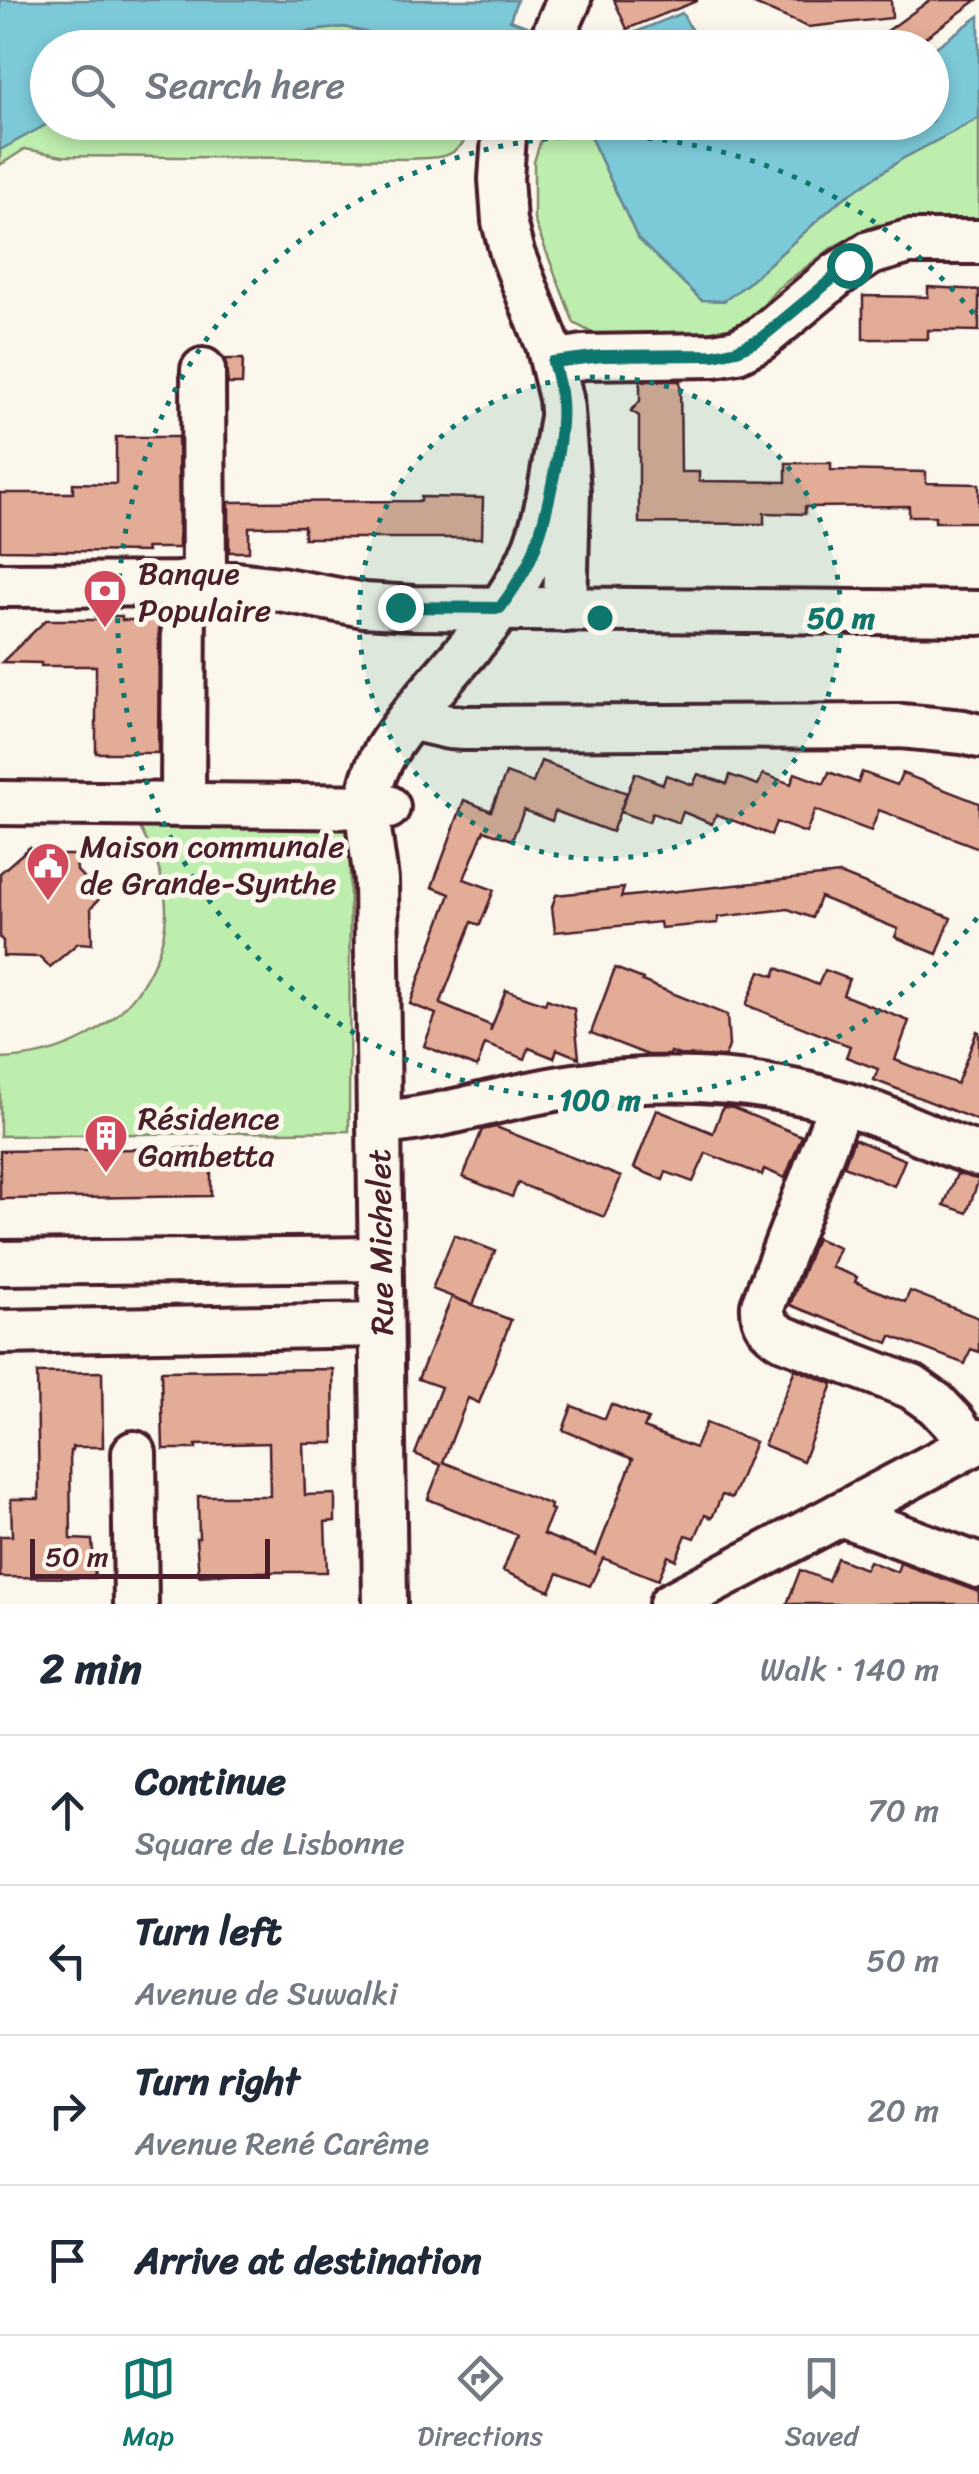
<!DOCTYPE html>
<html lang="en">
<head>
<meta charset="utf-8">
<style>
	:root { --surface:#fff; --page:#f2f2f3; --text:#1f2937; --muted:#747a83; --line:#e0e1e3; --accent:#0f766e }
	body { margin:0; font-family:Sriracha,sans-serif; background:var(--page); color:var(--text) }
	.scale { position:absolute; left:30px; bottom:25px; width:240px; box-sizing:border-box; padding-left:10px; border:5px solid #4a1f2b; border-top:0; font-size:28px; line-height:35px; white-space:nowrap; color:#4a1f2b; -webkit-text-stroke:8px #fbf7ec; paint-order:stroke }
	.stop { position:absolute; width:30px; height:30px; margin:-22px; border:8px solid #0f766e; border-radius:50%; background:#fff }
	.stop.end { background:#0f766e; border-color:#fff; box-shadow:0 2px 10px #0008 }
	.list { margin:0; padding:0; list-style:none }
	h2 { display:flex; justify-content:space-between; align-items:center; height:130px; margin:0; padding:0 40px; font-size:42px }
	h2 small { font-size:32px; font-weight:400; color:var(--muted) }
	.list li { display:grid; grid-template-columns:65px 1fr auto; gap:30px; align-items:center; box-sizing:border-box; height:150px; padding:0 40px; border-top:2px solid var(--line) }
	.list b { display:block; font-size:38px; white-space:nowrap }
	.list p { margin:0; font-size:32px; white-space:nowrap; color:var(--muted) }
	.list em { font-size:32px; font-style:normal; color:var(--muted) }
	.icon { flex:none; width:55px; height:55px; fill:none; stroke:currentColor; stroke-width:2; stroke-linecap:round; stroke-linejoin:round }
	.map { position:relative; flex:none; width:979px; height:1604px; overflow:hidden }
	.search { position:absolute; background:var(--surface); box-shadow:0 5px 15px #0003; left:30px; right:30px; top:30px; height:110px; display:flex; align-items:center; gap:25px; box-sizing:border-box; padding:0 35px; border-radius:55px; color:var(--muted); font-size:38px }
	.sheet { height:730px; background:var(--surface) }
	nav { display:flex; justify-content:space-around; align-items:center; box-sizing:border-box; height:140px; border-top:2px solid var(--line); background:var(--surface); font-size:28px; color:var(--muted) }
	nav a { display:grid; justify-items:center; gap:5px }
	nav .on { color:var(--accent) }
	.map>svg:first-child { display:block }
	.green { fill:#bdeead; stroke:#84866c; stroke-width:2.5 }
	.water { fill:#7bc9d8; stroke:#678593; stroke-width:2.5 }
	.building { fill:#e2ac97; stroke:#4a1f2b; stroke-width:2.5 }
	.lines { fill:none; stroke-linecap:round; stroke-linejoin:round }
	.minor-casing { stroke:#4a1f2b; stroke-width:50 }
	.minor { stroke:#fbf7ec; stroke-width:42 }
	.route { stroke:#0f766e; stroke-width:12 }
	.ring { fill:none; stroke:#0f766e; stroke-width:5; stroke-dasharray:5 10 }
	.labels { text-anchor:middle; dominant-baseline:central; stroke-width:10; stroke-linejoin:round; paint-order:stroke }
	.poi-label { font-size:32px; fill:#4a1f2b; stroke:#fbf7ec; text-anchor:start }
	.street-label { font-size:32px; fill:#4a1f2b; stroke:#fbf7ec }
	.centre { fill:#0f766e; stroke:#fbf7ec; stroke-width:5 }
	.ring-label { font-size:30px; text-anchor:middle; font-weight:bold; fill:#0f766e; stroke:#fbf7ec; stroke-width:10; stroke-linejoin:round; paint-order:stroke }
</style>
</head>
<body>
<div class="map">
<svg width="979" height="1604" viewBox="0 0 979 1604">
	<rect width="100%" height="100%" fill="#fbf7ec"/>
	<filter id="ink" filterUnits="userSpaceOnUse"><feTurbulence type="fractalNoise" baseFrequency=".01" numOctaves="2"/><feDisplacementMap in="SourceGraphic" scale="20" xChannelSelector="R" yChannelSelector="G"/><feConvolveMatrix kernelMatrix="1 2 1 2 8 2 1 2 1" color-interpolation-filters="sRGB"/></filter>
	<g filter="url(#ink)">
		<g class="green">
			<path d="M344,27L398,40L413,47L248,48L288,34Z"/>
			<path d="M979,118V219L876,225L834,246L777,289L751,320L712,334L596,335L574,323L534,220V162L545,127L549,123H584L638,239L747,284L838,202L902,159Z"/>
			<path d="M49,123H476C456,160 447,157 407,159L63,156L25,149L0,165V150Z"/>
			<path d="M135,817L350,827L349,1131L0,1136V1059C61,1057 116,1031 147,977C161,952 169,925 165,896C162,868 147,843 135,817Z"/>
		</g>
		<g class="water">
			<path d="M0,0H517L510,20L582,47H413L398,40L344,27L288,34L248,47L48,48L49,123L0,150Z"/>
			<path d="M682,13L701,47H599Z"/>
			<path d="M979,16V118L902,159L838,202L747,284L724,301L701,300L638,239L584,123L821,122L827,125L830,122H932V50Z"/>
		</g>
		<g class="building">
			<path d="M614,0H697V1L627,29Z"/>
			<path d="M745,0H891L892,18L808,27Z"/>
			<path d="M930,0H977L911,48H864Z"/>
			<path d="M928,287L979,290V331L928,330V339H863V296L928,297Z"/>
			<path d="M225,359H243L242,384H228Z"/>
			<path d="M640,381H680L681,472H699V481L786,482V463H831V470L926,472V483L979,484V522H935V516H909V506L805,507V514L764,513V524L639,523V416L631,411L640,401Z"/>
			<path d="M116,437H178L179,548H146L147,552L0,550V493H73V483L116,484Z"/>
			<path d="M421,497L483,498L482,538H304V526L249,527V552H229V502L421,501Z"/>
			<path d="M96,616H122V620H159L158,753H96V666H41V663L2,662L46,620H96Z"/>
			<path d="M541,761L627,793L612,832L555,811L552,821L524,810L512,840L484,830L464,879L494,890L480,925L472,922L440,1004L492,1026L490,1032L506,990L545,1004L547,999L574,1009L579,1058L557,1049L554,1058L529,1048L525,1059L485,1044L477,1067L424,1046L436,1014L410,1004L450,894L432,887L464,800L491,811L506,773L533,783Z"/>
			<path d="M829,772L858,783L862,772L897,785L902,773L979,803V848L879,810L871,831L815,810L806,833L776,822L771,835L716,814L712,824L683,812L679,823L652,813L649,822L620,812L635,773L663,784L666,775L693,785L698,774L727,784L730,775L758,785L763,774L791,784L795,773L824,784Z"/>
			<path d="M30,847L39,855H76L77,871L102,896L91,908L92,944L78,943L50,967L40,957L3,956V941L0,938V873Z"/>
			<path d="M840,874L951,918L937,954L895,937L898,929L820,897L812,918L788,909L718,917V923L661,928L660,922L555,932L552,907L556,895L624,888L621,897Z"/>
			<path d="M615,968L643,979L642,981L727,1015L729,1046L725,1057L679,1055L671,1052L670,1055H648L591,1033Z"/>
			<path d="M777,968L818,985L825,970L849,979L843,995L909,1021L895,1060L957,1084L977,1031L979,1032V1121L874,1080L878,1069L846,1057L850,1046L746,1005L760,971L774,976Z"/>
			<path d="M723,1107L733,1108L802,1136L785,1178L764,1169L762,1175L706,1153L693,1182L666,1172L663,1180L634,1168L657,1110L713,1133Z"/>
			<path d="M496,1127L621,1177L604,1217L518,1183L512,1197L463,1177L482,1130Z"/>
			<path d="M854,1139L905,1160L894,1186L844,1166Z"/>
			<path d="M211,1148V1196L0,1199V1151Z"/>
			<path d="M957,1174L979,1179L967,1213L944,1205Z"/>
			<path d="M454,1235L495,1251L473,1305L432,1289Z"/>
			<path d="M816,1238L839,1248L831,1267L857,1277L855,1282L905,1302L910,1291L979,1318V1352L971,1349L965,1364L891,1336L888,1343L790,1305Z"/>
			<path d="M452,1297L511,1320L479,1403L468,1398L443,1462L551,1505L550,1509L553,1510L543,1534L596,1555L633,1459L563,1430L572,1406L605,1419L611,1404L648,1419L644,1428L695,1448L706,1423L755,1442L732,1498L722,1495L712,1518L705,1515L695,1538L686,1535L676,1560L668,1556L658,1580L603,1558L590,1586L558,1573L550,1591L503,1571L517,1535L428,1499L441,1465L415,1454L441,1387L418,1379Z"/>
			<path d="M333,1369L334,1443H303L305,1495L335,1494V1521L325,1522L327,1572H258L199,1576L196,1538H199L198,1496H270L269,1443L196,1445V1449H163L161,1371Z"/>
			<path d="M795,1369L833,1384L803,1461L764,1445Z"/>
			<path d="M102,1372L103,1447H72V1451H70L71,1539L92,1540L95,1578L0,1577V1536H12L11,1499H39L37,1373Z"/>
			<path d="M837,1558L865,1569L869,1561L897,1572L900,1563L979,1592V1604H787L800,1570L828,1581Z"/>
		</g>
		<g class="lines">
			<defs>
				<g id="minor">
					<path d="M548,48L569,0"/>
					<path d="M505,122L501,179L504,221L512,253L548,345L561,398L568,491L565,610"/>
					<path d="M553,362L584,357L714,355L737,351L760,339L838,274L870,253L908,242H979"/>
					<path d="M203,370L204,583"/>
					<path d="M0,585L236,584L280,589L364,605L414,608L979,613"/>
					<path d="M410,718L449,727L464,728L901,726L963,732L979,736"/>
					<path d="M0,803L388,807"/>
					<path d="M183,804L184,583"/>
					<path d="M841,1103L763,1305C762,1322 769,1330 783,1338L912,1387L936,1404L954,1423L970,1446"/>
					<path d="M379,1123C448,1118 513,1093 581,1085C676,1074 775,1079 866,1111C904,1124 940,1143 979,1155"/>
					<path d="M0,1263L381,1259"/>
					<path d="M0,1332L381,1325"/>
					<path d="M134,1453L136,1604"/>
					<path d="M841,1514L979,1566"/>
					<path d="M385,1604L376,880C373,853 366,824 369,797C374,760 398,733 420,705C455,662 497,621 523,572C549,526 553,469 562,417"/>
					<path d="M671,1604L979,1441"/>
				</g>
			</defs>
			<use href="#minor" class="minor-casing"/>
			<use href="#minor" class="minor"/>
		</g>
	</g>
	<g class="lines" filter="url(#ink)">
		<path class="route" d="M400,607L500,608C511,593 521,578 529,562C546,525 564,440 561,401C560,388 557,375 553,362L602,356L714,355L737,350L760,339L849,265"/>
	</g>
	<circle cx="600" cy="618" r="241" fill="#0f766e" fill-opacity=".12"/>
	<g class="ring">
		<circle cx="600" cy="618" r="241"/>
		<path d="M977 918A482 482 0 1 1 977 318"/>
	</g>
	<defs>
		<symbol id="bank-pin" viewBox="-11 -11 22 30"><path d="M0 17L-7.5 6A9.5 9.5 0 1 1 7.5 6Z" fill="#d1495b" stroke="#fbf7ec"/><path d="M-6-4H6V4H-6ZM0-2.3a2.3 2.3 0 1 0 0 4.6a2.3 2.3 0 1 0 0-4.6Z" fill="#fff"/></symbol>
		<symbol id="civic-pin" viewBox="-11 -11 22 30"><path d="M0 17L-7.5 6A9.5 9.5 0 1 1 7.5 6Z" fill="#d1495b" stroke="#fbf7ec"/><path d="M-.6-6.5H3V-4.5H.6V-3L4-1V1h2V6H-6V1h2V-1L-.6-3ZM-1.2 2.5V6h2.4V2.5Z" fill="#fff"/></symbol>
		<symbol id="building-pin" viewBox="-11 -11 22 30"><path d="M0 17L-7.5 6A9.5 9.5 0 1 1 7.5 6Z" fill="#d1495b" stroke="#fbf7ec"/><path d="M-4-6H4V6H1V3H-1V6H-4ZM-2.5-4.3h1.7v1.8h-1.7ZM.8-4.3h1.7v1.8H.8ZM-2.5-1h1.7V.8h-1.7ZM.8-1h1.7V.8H.8Z" fill="#fff"/></symbol>
	</defs>
	<g fill-rule="evenodd">
		<use href="#bank-pin" x="80" y="566" width="50" height="68"/>
		<use href="#civic-pin" x="23" y="839" width="50" height="68"/>
		<use href="#building-pin" x="81" y="1111" width="50" height="68"/>
	</g>
	<g class="labels">
		<g class="poi-label">
			<text x="138" y="573">Banque<tspan x="138" dy="37">Populaire</tspan></text>
			<text x="80" y="846">Maison communale<tspan x="80" dy="37">de Grande-Synthe</tspan></text>
			<text x="138" y="1118">Résidence<tspan x="138" dy="37">Gambetta</tspan></text>
		</g>
		<g class="street-label">
			<text transform="translate(381 1242) rotate(-91)">Rue Michelet</text>
		</g>
	</g>
	<circle cx="600" cy="618" r="15" class="centre"/>
	<g class="ring-label">
		<text x="841" y="628">50 m</text>
		<text x="600" y="1110">100 m</text>
	</g>
</svg>
<div class="scale">50 m</div>
<div class="stop" style="left:849px;top:265px"></div>
<div class="stop end" style="left:400px;top:607px"></div>
<div class="search"><svg class="icon" aria-label="search" viewBox="0 0 24 24"><circle cx="10" cy="10" r="6"/><path d="M15 15l6 6"/></svg>Search here</div>
</div>
<section class="sheet">
<h2>2 min<small>Walk · 140 m</small></h2>
<ul class="list">
<li><svg class="icon" aria-label="ahead" viewBox="0 0 24 24"><path d="M12 20V5M6 11l6-6 6 6"/></svg><div><b>Continue</b><p>Square de Lisbonne</p></div><em>70 m</em></li>
<li><svg class="icon" aria-label="left" viewBox="0 0 24 24"><path d="M17 20v-9H6M10 6l-5 5 5 5"/></svg><div><b>Turn left</b><p>Avenue de Suwalki</p></div><em>50 m</em></li>
<li><svg class="icon" aria-label="right" viewBox="0 0 24 24"><path d="M7 20v-9h11M14 6l5 5-5 5"/></svg><div><b>Turn right</b><p>Avenue René Carême</p></div><em>20 m</em></li>
<li><svg class="icon" aria-label="arrive" viewBox="0 0 24 24"><path d="M6 21V4h12l-3 4 3 4H6"/></svg><div><b>Arrive at destination</b></div></li>
</ul>
</section>
<nav>
<a class="on"><svg class="icon" aria-label="map" viewBox="0 0 24 24"><path d="M3 6l6-2 6 2 6-2v14l-6 2-6-2-6 2zM9 4v14M15 6v14"/></svg>Map</a>
<a><svg class="icon" aria-label="directions" viewBox="0 0 24 24"><path d="M12 3l9 9-9 9-9-9zM9 14v-3h6M13 9l2 2-2 2"/></svg>Directions</a>
<a><svg class="icon" aria-label="saved" viewBox="0 0 24 24"><path d="M7 4h10v16l-5-4-5 4z"/></svg>Saved</a>
</nav>
</body>
</html>
